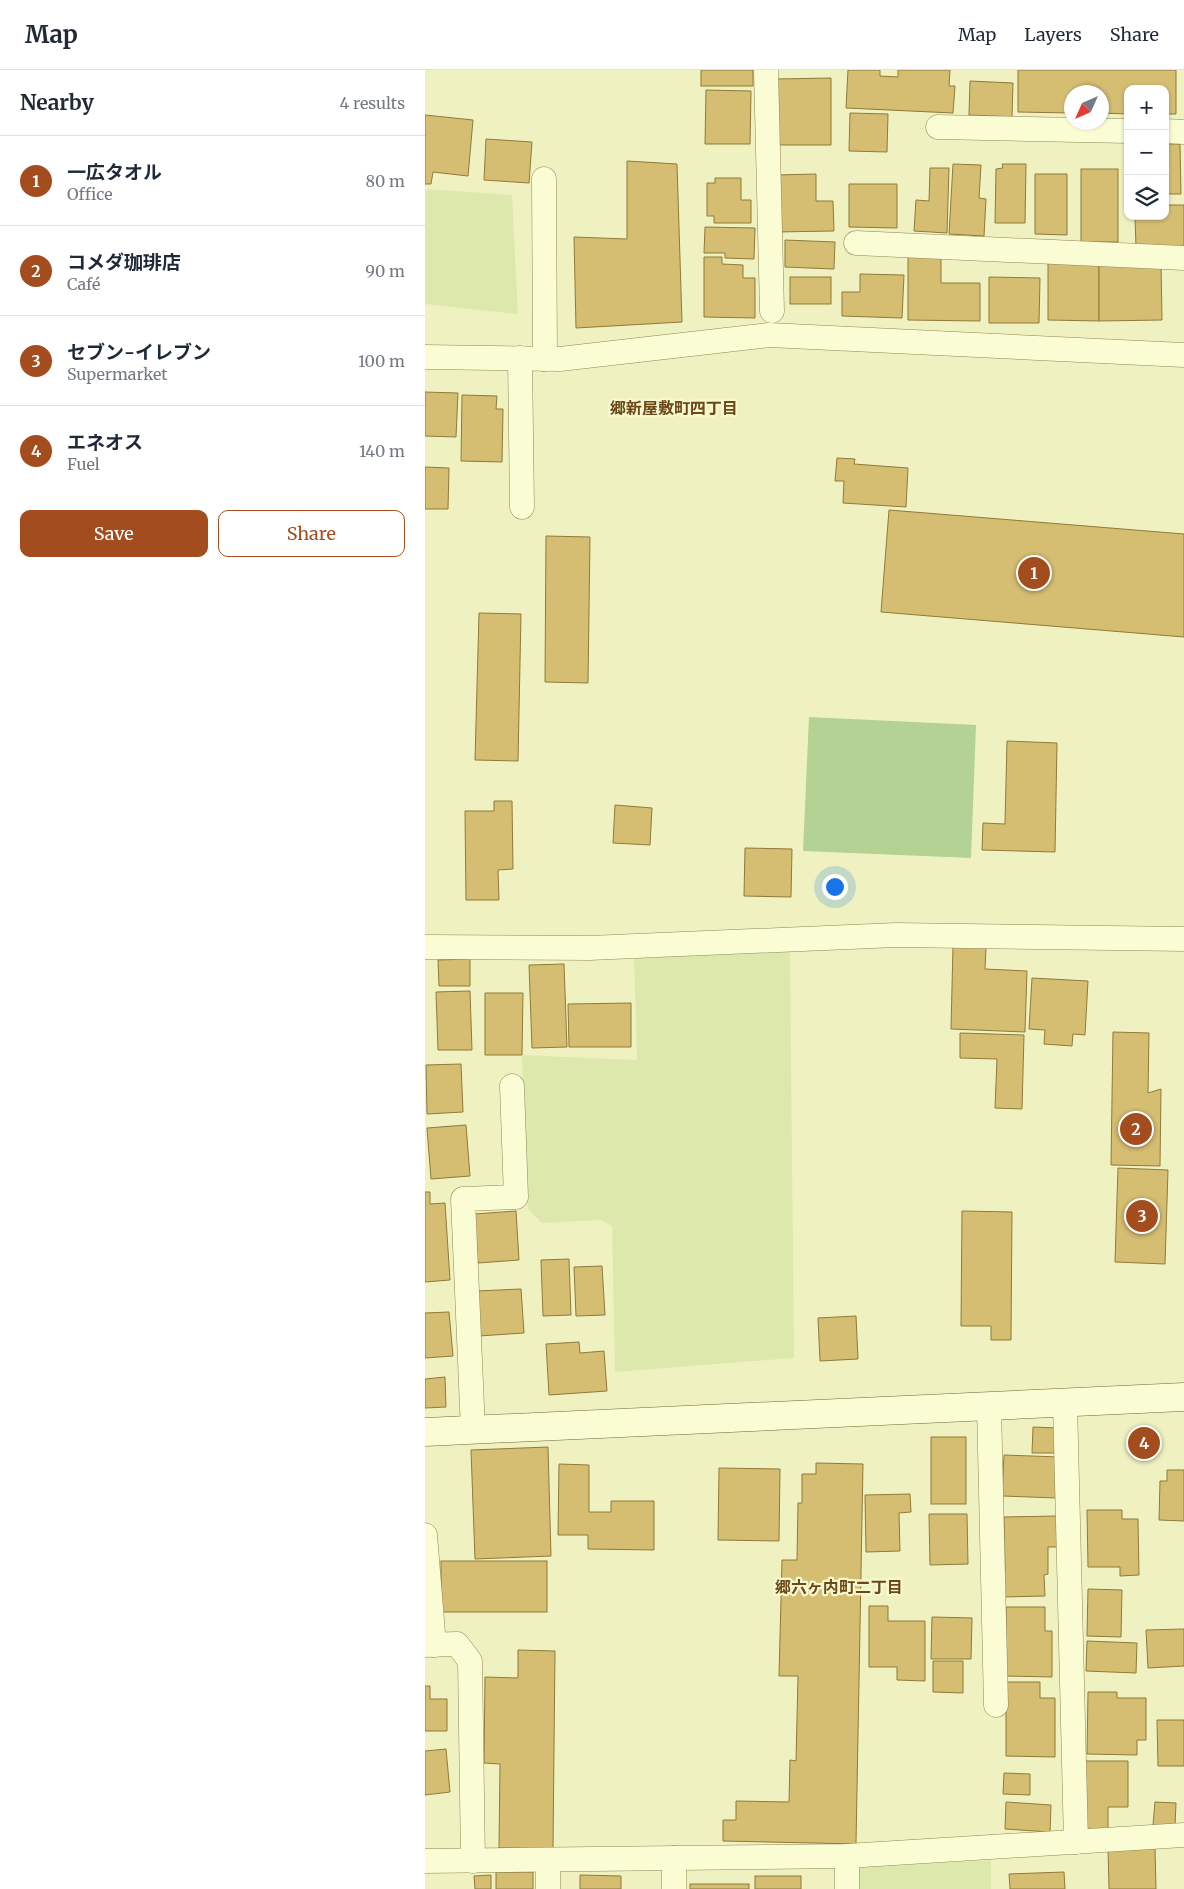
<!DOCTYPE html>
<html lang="en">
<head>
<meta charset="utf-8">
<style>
	:root { --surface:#fff; --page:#f2f2f3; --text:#1f2937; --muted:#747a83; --line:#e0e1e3; --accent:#a34d1f }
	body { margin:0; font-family:Merriweather,"Noto Sans JP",serif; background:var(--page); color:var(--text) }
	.controls { position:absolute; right:15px; top:15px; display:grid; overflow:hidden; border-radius:10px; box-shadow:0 1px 4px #0004 }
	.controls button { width:45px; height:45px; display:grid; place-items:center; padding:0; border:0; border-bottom:1px solid var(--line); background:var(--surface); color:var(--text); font:25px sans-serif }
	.compass { position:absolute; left:639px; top:15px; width:45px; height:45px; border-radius:50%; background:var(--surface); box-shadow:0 1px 4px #0004; rotate:225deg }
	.you { position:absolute; left:409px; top:816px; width:18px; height:18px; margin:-12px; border:4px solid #fff; border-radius:50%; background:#1a73e8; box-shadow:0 0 0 8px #1a73e833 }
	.badge { display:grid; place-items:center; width:32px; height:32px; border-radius:50%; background:var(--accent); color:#fff; font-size:16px; font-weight:700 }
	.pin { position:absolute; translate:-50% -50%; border:2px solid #fff; box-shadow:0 1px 5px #0006 }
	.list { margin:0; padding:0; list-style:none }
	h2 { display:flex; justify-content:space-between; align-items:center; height:65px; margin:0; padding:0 20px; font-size:21px }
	h2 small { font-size:16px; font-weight:400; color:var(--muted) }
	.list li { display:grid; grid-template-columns:32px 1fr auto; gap:15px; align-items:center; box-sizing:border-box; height:90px; padding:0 20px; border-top:1px solid var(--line) }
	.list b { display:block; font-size:19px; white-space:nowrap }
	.list p { margin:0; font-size:16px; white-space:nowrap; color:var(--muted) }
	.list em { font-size:16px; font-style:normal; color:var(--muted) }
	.actions { display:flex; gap:10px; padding:15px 20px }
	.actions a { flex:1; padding:11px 0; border:1px solid var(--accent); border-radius:10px; text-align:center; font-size:18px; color:var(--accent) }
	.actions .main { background:var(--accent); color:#fff }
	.icon { flex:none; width:28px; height:28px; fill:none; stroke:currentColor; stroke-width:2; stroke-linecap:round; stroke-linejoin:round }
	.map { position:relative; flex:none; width:759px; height:1819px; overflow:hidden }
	header { display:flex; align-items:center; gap:30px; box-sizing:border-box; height:70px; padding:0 25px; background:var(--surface); border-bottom:1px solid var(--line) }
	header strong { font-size:24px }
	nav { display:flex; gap:28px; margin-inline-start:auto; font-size:18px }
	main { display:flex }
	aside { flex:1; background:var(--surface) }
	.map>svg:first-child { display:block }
	.farmland { fill:#dde9ac }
	.green { fill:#b4d293 }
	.building { fill:#d5be72; stroke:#8f7a39 }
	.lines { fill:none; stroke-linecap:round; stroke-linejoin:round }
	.street-casing { stroke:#8e8756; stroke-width:25 }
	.secondary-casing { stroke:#6f6839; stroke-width:29 }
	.street { stroke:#fafcd4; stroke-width:24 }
	.secondary { stroke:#fafcd4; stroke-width:28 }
	.labels { text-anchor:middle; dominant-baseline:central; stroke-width:4.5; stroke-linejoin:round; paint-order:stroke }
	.neighbourhood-label { font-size:16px; font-weight:bold; fill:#6d4717; stroke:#f6f9d0 }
</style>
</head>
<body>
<header>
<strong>Map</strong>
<nav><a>Map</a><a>Layers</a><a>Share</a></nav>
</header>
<main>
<aside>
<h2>Nearby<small>4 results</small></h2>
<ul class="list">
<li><span class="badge">1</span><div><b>一広タオル</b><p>Office</p></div><em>80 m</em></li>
<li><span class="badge">2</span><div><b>コメダ珈琲店</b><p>Café</p></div><em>90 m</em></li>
<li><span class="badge">3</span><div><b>セブン-イレブン</b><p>Supermarket</p></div><em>100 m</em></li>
<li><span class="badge">4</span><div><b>エネオス</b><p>Fuel</p></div><em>140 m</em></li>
</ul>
<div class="actions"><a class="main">Save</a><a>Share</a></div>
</aside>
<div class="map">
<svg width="759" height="1819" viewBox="0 0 759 1819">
	<rect width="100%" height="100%" fill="#eff2c0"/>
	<g class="farmland">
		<path d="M0,119L87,125L93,244L0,234Z"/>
		<path d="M365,882L369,1288L190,1302L187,1156L176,1150L117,1153L103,1139L97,985L212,990L209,887Z"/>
		<path d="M566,1790V1819H433V1798Z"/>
	</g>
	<path class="green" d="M384,647L551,655L546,788L378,781Z"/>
	<g class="building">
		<rect x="276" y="0" width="52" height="16"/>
		<path d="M423,0H455V6L473,7V0H525L524,16H530L528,43L421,38Z"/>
		<path d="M593,0H751V44H740V19H703V44L676,43V22H646V43L593,42Z"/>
		<path d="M406,8V75H352L351,9Z"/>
		<path d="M545,11L588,13L587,47L544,45Z"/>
		<path d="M281,20L326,21L325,74H280Z"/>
		<path d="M425,43L463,44L462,82L424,81Z"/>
		<path d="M0,45L48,50L43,106L8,102L6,114H0Z"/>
		<path d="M61,69L107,72L104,113L59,110Z"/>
		<path d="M740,74H755L756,124H740Z"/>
		<path d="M202,91L252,94L257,252L151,258L149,167L202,169Z"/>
		<path d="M528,94L556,95L554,128L561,129L559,166L524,164Z"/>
		<path d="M577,94H601L600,153H570L571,99L578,98Z"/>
		<path d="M505,98H524L522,163L489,161L491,130L504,131Z"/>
		<rect x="656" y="99" width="37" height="73"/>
		<path d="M391,104V131H408L409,161L351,162V105Z"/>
		<path d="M610,104H642V165L610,164Z"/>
		<path d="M290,108H316V130H326V153H289V146H282V113H290Z"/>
		<path d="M424,114H472V158L424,157Z"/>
		<path d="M740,135H759V178H711L710,146H740Z"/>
		<path d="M280,157L330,158L329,189L300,188V183H279Z"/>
		<path d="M360,170L410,172L409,199L360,197Z"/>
		<path d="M279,187H297V194L318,195V208H330V248L279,247Z"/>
		<path d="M483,187H516V213H555V251L483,250Z"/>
		<path d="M623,191H674V251L623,250Z"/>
		<path d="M674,191L736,192L737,250L674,251Z"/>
		<path d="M435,204L479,205L477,248L417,246V222H435Z"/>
		<rect x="365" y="207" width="41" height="27"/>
		<path d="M564,207L615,208L614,253H564Z"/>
		<path d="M0,322L33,323L31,367L0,366Z"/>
		<path d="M37,325L72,326L71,339H78L77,392L36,391Z"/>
		<path d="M412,388L430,389L429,394L483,398L481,437L418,433L419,411H410Z"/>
		<path d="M0,397L24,398L23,439H0Z"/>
		<path d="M464,440L759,464V567L456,542Z"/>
		<path d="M121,466L165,467L163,613L120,612Z"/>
		<path d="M54,543L96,544L93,691L50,690Z"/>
		<path d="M582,671L632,673L630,782L557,780L558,753L580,754Z"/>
		<path d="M69,731H87L88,799L73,800L74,830H41L40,741H69Z"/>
		<path d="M190,735L227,738L225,775L188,773Z"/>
		<path d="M320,778L367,779L366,827L319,826Z"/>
		<path d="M528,876L561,878L560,899L602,901L600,962L526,959Z"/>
		<path d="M45,889V916H14L13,890Z"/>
		<path d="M139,894L142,977L107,978L104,895Z"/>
		<path d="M607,908L663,911L660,965L648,964L647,976L619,974L620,960L604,959Z"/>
		<path d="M45,921L47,980H13L11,922Z"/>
		<path d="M60,923H98L97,985H60Z"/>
		<path d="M206,933V977H144L143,934Z"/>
		<path d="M688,962L724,963L723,1023L736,1019L735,1096L686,1095Z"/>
		<path d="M535,963L599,965L597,1039L570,1038L572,989L535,988Z"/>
		<path d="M36,994L38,1042L2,1044L1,995Z"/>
		<path d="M41,1055L45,1106L6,1109L2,1058Z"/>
		<path d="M693,1098L743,1100L740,1194L690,1192Z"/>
		<path d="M0,1122H5V1134L20,1133L25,1210L0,1212Z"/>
		<path d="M91,1141L94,1190L53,1193L49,1144Z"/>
		<path d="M537,1141L587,1142L586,1270H566V1256H536Z"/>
		<path d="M144,1189L146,1245L118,1246L116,1190Z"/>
		<path d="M177,1196L180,1245L151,1246L149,1197Z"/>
		<path d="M96,1219L99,1263L54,1266L51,1221Z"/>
		<path d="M24,1242L28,1286L0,1288V1243Z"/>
		<path d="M431,1246L433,1289L395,1291L393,1248Z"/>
		<path d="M154,1272L155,1283L179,1281L182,1321L124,1325L121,1274Z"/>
		<path d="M20,1307L21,1337L0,1338V1309Z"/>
		<path d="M608,1357L632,1358L631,1383H607Z"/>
		<rect x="506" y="1367" width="35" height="67"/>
		<path d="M123,1377L126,1486L50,1489L46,1380Z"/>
		<path d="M579,1385L634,1387L632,1428L577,1426Z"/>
		<path d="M391,1393L438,1394L431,1774L298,1771V1750H311V1731L364,1732L365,1690L371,1691L373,1606H354L357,1490H372L373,1433H377V1404H391Z"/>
		<path d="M134,1394L164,1395V1442H186V1431H229V1480L163,1479V1465H133Z"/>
		<path d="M294,1398L355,1399L354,1471L293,1470Z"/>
		<path d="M742,1400H759V1451L734,1450L735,1411H742Z"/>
		<path d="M485,1424L486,1442L474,1443L475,1481L441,1482L440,1425Z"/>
		<path d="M662,1440H697V1449H713L714,1505L695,1506V1497H663Z"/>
		<path d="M504,1444H542L543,1494L505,1495Z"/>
		<path d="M632,1446L633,1477H623V1504L619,1505L620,1526L577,1527L576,1501H580L579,1447Z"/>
		<rect x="16" y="1491" width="106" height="51"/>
		<path d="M663,1519L697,1520L696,1567L662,1566Z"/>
		<path d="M444,1536H463V1551H500V1611L472,1610V1597H444Z"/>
		<path d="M581,1537H620V1561H627V1607L581,1606Z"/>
		<path d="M507,1547L547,1548L546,1589H506Z"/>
		<path d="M759,1559V1596L723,1598L721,1560Z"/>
		<path d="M662,1571L712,1573L711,1603L661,1601Z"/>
		<path d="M93,1580L130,1581L128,1779L74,1778L75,1694L59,1693L60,1607L93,1608Z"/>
		<path d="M508,1591H538V1623L508,1622Z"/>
		<path d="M581,1612H615V1628H630V1687L581,1686Z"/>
		<path d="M0,1616H5V1629H22V1661H0Z"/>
		<path d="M663,1622H692V1628H721V1670H712V1685L662,1684Z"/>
		<path d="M732,1650H759V1696H733Z"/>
		<path d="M21,1679L25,1722L0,1725V1681Z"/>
		<path d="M660,1691H703V1737H683V1764L659,1763Z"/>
		<path d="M579,1703L605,1704V1725L578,1724Z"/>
		<path d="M581,1732L626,1735L625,1762L580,1759Z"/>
		<path d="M730,1732L751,1733L750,1756L728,1755Z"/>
		<path d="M730,1777L731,1819H684L683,1778Z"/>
		<rect x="71" y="1802" width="37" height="17"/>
		<path d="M639,1802L640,1819H585L584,1804Z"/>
		<path d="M66,1805V1819H50L49,1806Z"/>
		<path d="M155,1805L196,1806V1819H155Z"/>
		<rect x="330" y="1806" width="46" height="13"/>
		<rect x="265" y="1814" width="59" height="5"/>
	</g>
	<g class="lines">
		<defs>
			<g id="street">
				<path d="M341,0L347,241"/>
				<path d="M513,57L703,61"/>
				<path d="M740,61L759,62"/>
				<path d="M119,109L120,289"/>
				<path d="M431,173L759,188"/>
				<path d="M0,287L135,289L344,265L759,285"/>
				<path d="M95,288L97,437"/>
				<path d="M0,877L164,878L471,865L759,869"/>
				<path d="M640,1332L651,1772"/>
				<path d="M564,1336L571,1635"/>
				<path d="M48,1360L38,1129L91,1127L87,1016"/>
				<path d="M0,1465L9,1575"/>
				<path d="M0,1575L32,1574L45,1591L48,1791"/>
				<path d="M422,1786V1819"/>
				<path d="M249,1788V1819"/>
				<path d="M0,1791L422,1786L759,1765"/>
				<path d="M123,1819V1790"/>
			</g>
			<path id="secondary" d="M0,1362L759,1327"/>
		</defs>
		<use href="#street" class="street-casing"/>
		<use href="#secondary" class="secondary-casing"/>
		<use href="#street" class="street"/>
		<use href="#secondary" class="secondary"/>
	</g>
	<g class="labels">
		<g class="neighbourhood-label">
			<text x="249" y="338">郷新屋敷町四丁目</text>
			<text x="414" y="1517">郷六ヶ内町二丁目</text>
		</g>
	</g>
</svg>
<div class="controls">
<button>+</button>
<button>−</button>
<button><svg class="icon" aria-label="layers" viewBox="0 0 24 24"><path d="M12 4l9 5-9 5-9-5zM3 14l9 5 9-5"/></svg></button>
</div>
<svg class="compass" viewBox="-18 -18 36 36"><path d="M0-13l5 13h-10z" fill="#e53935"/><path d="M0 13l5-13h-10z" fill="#747a83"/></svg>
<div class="you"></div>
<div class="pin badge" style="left:609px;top:503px">1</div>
<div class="pin badge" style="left:711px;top:1059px">2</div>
<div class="pin badge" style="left:717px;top:1146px">3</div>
<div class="pin badge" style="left:719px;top:1373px">4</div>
</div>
</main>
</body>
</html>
